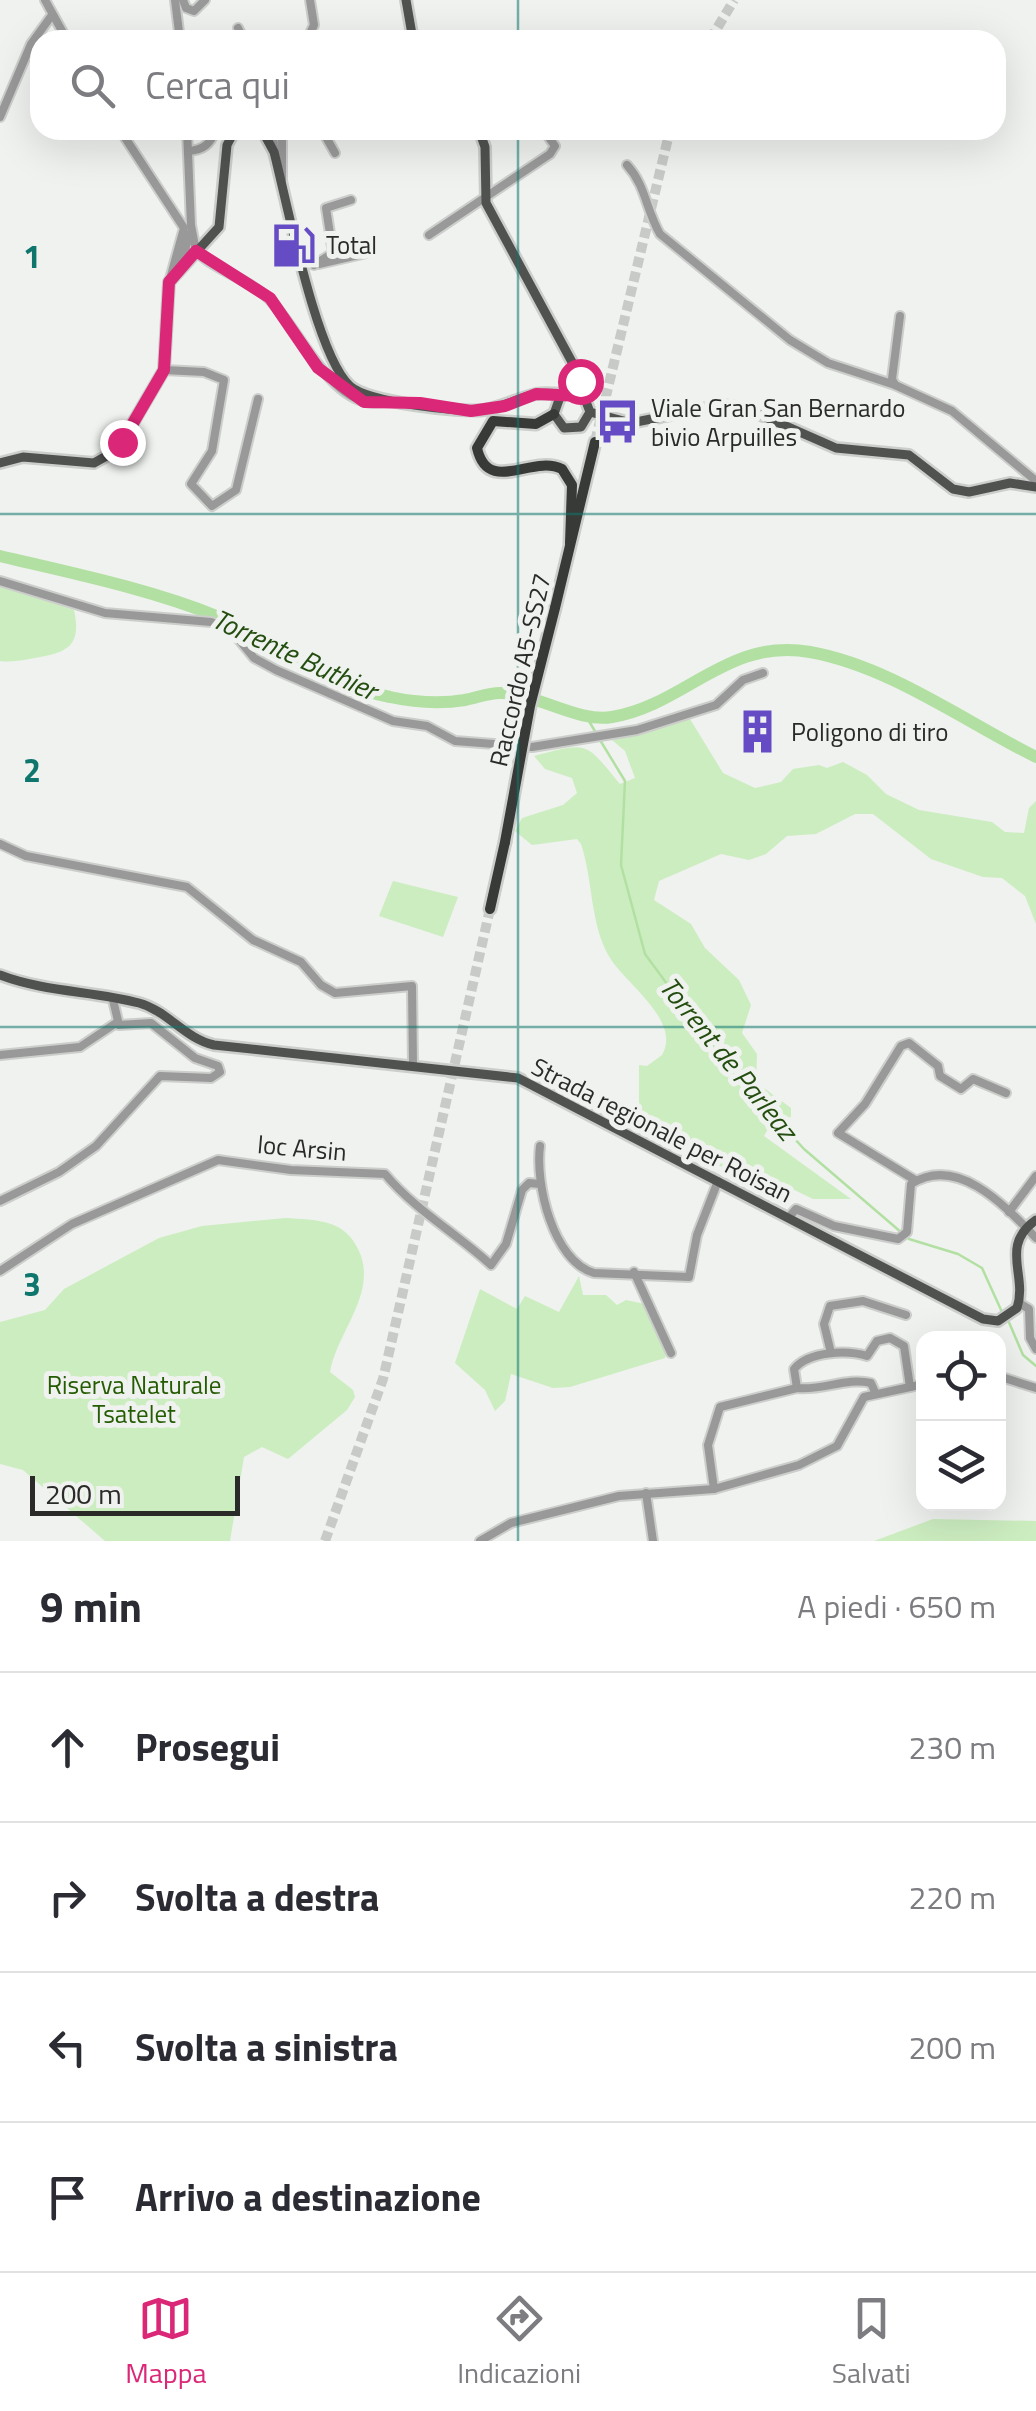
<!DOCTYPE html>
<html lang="it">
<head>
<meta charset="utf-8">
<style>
	:root { --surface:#fff; --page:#f7f7f7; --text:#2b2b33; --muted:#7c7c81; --line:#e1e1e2; --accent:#db2777 }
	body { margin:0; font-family:"Titillium Web",sans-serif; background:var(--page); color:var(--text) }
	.controls { position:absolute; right:30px; bottom:30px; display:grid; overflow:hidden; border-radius:20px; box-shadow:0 10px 40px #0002 }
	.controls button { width:90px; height:90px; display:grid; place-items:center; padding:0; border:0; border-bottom:2px solid var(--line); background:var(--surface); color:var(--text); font:50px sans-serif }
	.scale { position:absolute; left:30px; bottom:25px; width:210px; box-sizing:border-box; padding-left:10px; border:5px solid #2a2b29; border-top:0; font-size:28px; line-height:35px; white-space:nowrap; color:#2a2b29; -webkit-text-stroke:8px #eff2ee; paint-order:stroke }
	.stop { position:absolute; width:30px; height:30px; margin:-22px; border:8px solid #db2777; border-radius:50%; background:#fff }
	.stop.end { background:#db2777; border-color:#fff; box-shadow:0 2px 10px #0008 }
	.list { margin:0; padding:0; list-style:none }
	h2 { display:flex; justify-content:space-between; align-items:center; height:130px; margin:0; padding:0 40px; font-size:42px }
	h2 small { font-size:32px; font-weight:400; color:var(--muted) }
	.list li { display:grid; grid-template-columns:65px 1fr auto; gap:30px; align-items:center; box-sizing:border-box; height:150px; padding:0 40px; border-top:2px solid var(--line) }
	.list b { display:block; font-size:38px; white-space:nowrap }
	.list em { font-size:32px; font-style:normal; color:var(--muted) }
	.icon { flex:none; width:55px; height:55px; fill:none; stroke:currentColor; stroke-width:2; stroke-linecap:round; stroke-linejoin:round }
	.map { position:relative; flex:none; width:1036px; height:1541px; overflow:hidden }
	.search { position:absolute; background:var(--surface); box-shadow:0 10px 40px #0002; left:30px; right:30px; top:30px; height:110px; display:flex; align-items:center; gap:25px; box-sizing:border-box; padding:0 35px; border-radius:30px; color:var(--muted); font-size:38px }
	.sheet { height:730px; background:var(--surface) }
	nav { display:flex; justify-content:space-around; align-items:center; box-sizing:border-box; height:140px; border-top:2px solid var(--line); background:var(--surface); font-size:28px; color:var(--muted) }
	nav a { display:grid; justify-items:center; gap:5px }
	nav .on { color:var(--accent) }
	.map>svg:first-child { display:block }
	.green { fill:#ccedc0 }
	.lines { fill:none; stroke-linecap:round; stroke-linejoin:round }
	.stream { stroke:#b2e0a2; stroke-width:2.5 }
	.river { stroke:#b2e0a2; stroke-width:12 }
	.highway-tunnel { stroke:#c8cac7; stroke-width:10; stroke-dasharray:10 5; stroke-linecap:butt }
	.minor-casing { stroke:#cccecb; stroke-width:12 }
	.major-casing { stroke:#cccecb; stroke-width:14 }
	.highway-casing { stroke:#cccecb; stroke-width:15 }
	.minor { stroke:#989998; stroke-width:8 }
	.major { stroke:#505250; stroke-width:9 }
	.highway { stroke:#383a37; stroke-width:10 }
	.highway-bridge-casing { stroke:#cccecb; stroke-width:15; stroke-linecap:butt }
	.highway-bridge { stroke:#383a37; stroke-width:10 }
	.route { stroke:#db2777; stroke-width:12 }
	.grid { fill:none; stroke:#0f766e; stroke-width:2.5; stroke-opacity:0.55 }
	.labels { text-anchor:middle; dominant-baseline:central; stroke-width:10; stroke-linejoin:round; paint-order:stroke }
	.poi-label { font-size:25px; fill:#2a2b29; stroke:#eff2ee; text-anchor:start }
	.street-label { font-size:25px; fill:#2a2b29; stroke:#eff2ee }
	.park-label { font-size:25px; fill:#255c03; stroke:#eff2ee }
	.water-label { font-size:28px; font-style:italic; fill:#244d10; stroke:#eff2ee }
	.grid-label { font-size:32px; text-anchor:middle; font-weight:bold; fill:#0f766e; stroke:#eff2ee; stroke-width:10; stroke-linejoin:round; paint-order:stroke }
</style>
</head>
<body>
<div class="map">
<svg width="1036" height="1541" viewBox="0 0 1036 1541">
	<rect width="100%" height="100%" fill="#eff2ee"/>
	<g class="green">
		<path d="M0,585L74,610C81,642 71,652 40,657C27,659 13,663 0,661Z"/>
		<path d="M690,719L723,773L755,788L781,782L793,769L819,765L827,768L843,762L867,775L886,794L919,810L992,822L1005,832L1024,833L1029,808L1036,801V924L1025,896L1002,878L983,877L931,859L873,814H855L816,834L787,836L766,854L749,860L721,854L659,881L654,900L691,924L705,948L739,980L751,1005L742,1033L757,1054L756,1082L791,1108V1117L773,1120L764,1136L851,1199H813L739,1163L732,1172L654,1134L658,1122L639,1109V1065L647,1066L662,1055C682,1021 625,983 610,958C590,926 593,879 581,844L577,839L532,845L515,831L522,818L563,805L577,793L572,778L545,769L534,756C590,741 585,742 620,784L635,778L625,751L612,740Z"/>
		<path d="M393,881L458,897L443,937L379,916Z"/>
		<path d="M285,1218C317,1220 345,1219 359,1251C378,1293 337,1332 330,1372L353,1390L355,1397L347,1410L288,1459L262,1447L244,1457L230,1541H105L23,1470L0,1464V1322L45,1310L64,1289L159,1238L202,1226Z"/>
		<path d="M579,1276L583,1295H606L617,1305L626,1300L645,1304L667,1350L665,1358L570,1387L553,1388L511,1374L505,1401L495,1411L485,1390L455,1363L480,1289L517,1309L525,1296L559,1312Z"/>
		<path d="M933,1519L1036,1521V1541H874Z"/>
	</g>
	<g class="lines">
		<g class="stream">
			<path d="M586,716L596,733"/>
			<path d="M600,740L625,781L621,865L645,954L723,1060L804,1149L909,1239L958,1254L982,1268L1002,1312"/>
			<path d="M1008,1320L1023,1355L1036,1366"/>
		</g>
		<path class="river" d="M0,556C72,573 150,589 219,617C276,641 327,685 390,697C413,702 441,704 465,700C477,698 490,692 502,693C538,694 579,723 612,717C685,705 728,637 810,652C889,666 964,721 1036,757"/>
		<g class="highway-tunnel">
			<path d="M710,40L734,0"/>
			<path d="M595,442L670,130"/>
			<path d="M325,1541L383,1379L490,909"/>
		</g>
		<defs>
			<g id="minor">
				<path d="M45,0L67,40"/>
				<path d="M175,0L180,40"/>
				<path d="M183,0L186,8L194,11L205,0"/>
				<path d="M238,28L244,40"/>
				<path d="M307,40L314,25L310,0"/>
				<path d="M0,117L31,44L52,15"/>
				<path d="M120,130L184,228L170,279"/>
				<path d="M187,130L191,225L196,251C215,270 246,278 267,297C297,324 332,411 381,402"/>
				<path d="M273,130L274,148"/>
				<path d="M322,130L335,153"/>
				<path d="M188,151C204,150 210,144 216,130"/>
				<path d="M627,165C646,186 646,210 660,234L790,340L828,363L895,385L952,411L1036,481"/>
				<path d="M282,179V130"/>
				<path d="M429,235L550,154L555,146L545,132"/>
				<path d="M182,264L189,234"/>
				<path d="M319,264L371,252"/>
				<path d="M314,265L333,253L326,208L351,200"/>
				<path d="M164,370L204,372L224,380L212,451L191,484L212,506L236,490L258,399"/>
				<path d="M895,385L892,379L900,316"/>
				<path d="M0,581L105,613L211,622L231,630L254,658L276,670L393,721L427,726L455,741L532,747L637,730L716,705L743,680L763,673"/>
				<path d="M0,844L26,856L187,887L253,940L301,962L321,985L335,993L412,986L413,1065"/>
				<path d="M0,1055L80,1047L116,1023"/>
				<path d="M540,1146C535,1184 553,1261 594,1273L689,1277L697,1235L718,1181"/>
				<path d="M915,1180L838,1133L865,1104L901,1046L909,1043L938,1066L940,1076L961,1089L973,1079L1006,1093"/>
				<path d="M0,1201L59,1172L96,1146L160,1076L211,1078L220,1072L218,1066L195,1058L151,1023L119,1025L113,1000"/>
				<path d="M1009,1212L1036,1176"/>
				<path d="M789,1217L796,1209L834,1226L898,1239L907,1232L911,1184C958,1154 1006,1207 1036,1238"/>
				<path d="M0,1271L72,1224L218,1160L291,1170L385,1174C415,1210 456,1233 491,1265L506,1244L522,1190L529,1183L540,1184"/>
				<path d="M634,1272L671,1353"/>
				<path d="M1019,1303L1029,1309L1030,1338L1036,1349"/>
				<path d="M831,1353L824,1324L830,1306L863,1301L906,1315"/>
				<path d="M998,1376L1036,1388"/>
				<path d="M875,1392L871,1383C846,1377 823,1391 797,1388L794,1369C809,1351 847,1350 867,1356L877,1341L890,1338L904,1346L910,1387"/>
				<path d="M714,1489L708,1445L720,1407L797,1388"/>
				<path d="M646,1493L653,1541"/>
				<path d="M480,1541L511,1523L619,1496L714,1489L799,1465L837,1446L864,1397L924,1384"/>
			</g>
			<g id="major">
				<path d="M406,0L413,40"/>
				<path d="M262,130L274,152C287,202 316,355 350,386C368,402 459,413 484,410C503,407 518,398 536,394C548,392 560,395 573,393L585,399L590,412L631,423L721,405L745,408L836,448L909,455L953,489L969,492L1010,483L1036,487"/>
				<path d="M479,130L485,147L486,203L579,375"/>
				<path d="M571,393L579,375L582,396"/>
				<path d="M560,397L554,414L564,428L581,427L590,412"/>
				<path d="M0,463L23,457L94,463L117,450L164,370L169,282L219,227L227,145L235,130"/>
				<path d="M0,975C44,992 94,991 139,1003C168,1011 184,1038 214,1045L518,1078L983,1319L998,1321L1017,1308C1028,1275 999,1246 1036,1220"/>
			</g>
			<g id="highway">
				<path d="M554,414L536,424L493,421L477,448C488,496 532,454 562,469L572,485L570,543"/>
				<path d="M555,608L595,442"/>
				<path d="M490,909L505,842"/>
			</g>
		</defs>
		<use href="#minor" class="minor-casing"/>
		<use href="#major" class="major-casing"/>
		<use href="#highway" class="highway-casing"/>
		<use href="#minor" class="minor"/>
		<use href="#major" class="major"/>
		<use href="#highway" class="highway"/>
		<defs>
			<path id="highway-bridge" d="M505,842L530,706L555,608"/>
		</defs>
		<use href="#highway-bridge" class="highway-bridge-casing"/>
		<use href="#highway-bridge" class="highway-bridge"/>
	</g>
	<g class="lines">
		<path class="route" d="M122,442L164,370L169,282L196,251L270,298L318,368L364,402L420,403L471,411L505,406L536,394L582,396L580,381"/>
	</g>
	<path class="grid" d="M518,0V40M518,130V1541M0,514H1036M0,1027H1036"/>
	<defs>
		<symbol id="fuel-bare" viewBox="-9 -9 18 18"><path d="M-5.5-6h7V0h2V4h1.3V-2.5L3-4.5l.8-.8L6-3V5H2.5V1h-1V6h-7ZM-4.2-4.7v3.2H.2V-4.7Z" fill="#654cc5" stroke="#eff2ee" stroke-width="2.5" paint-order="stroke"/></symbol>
		<symbol id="bus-bare" viewBox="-9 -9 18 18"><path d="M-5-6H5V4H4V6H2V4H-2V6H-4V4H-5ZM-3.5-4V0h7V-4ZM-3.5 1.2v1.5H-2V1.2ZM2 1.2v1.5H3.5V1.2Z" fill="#654cc5" stroke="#eff2ee" stroke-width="2.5" paint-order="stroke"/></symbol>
		<symbol id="building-bare" viewBox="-9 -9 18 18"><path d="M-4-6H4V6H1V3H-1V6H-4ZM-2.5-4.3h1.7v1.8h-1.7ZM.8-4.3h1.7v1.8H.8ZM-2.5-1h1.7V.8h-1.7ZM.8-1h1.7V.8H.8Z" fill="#654cc5" stroke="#eff2ee" stroke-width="2.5" paint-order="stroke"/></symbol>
	</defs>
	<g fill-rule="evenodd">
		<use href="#fuel-bare" x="262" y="214" width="63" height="63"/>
		<use href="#bus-bare" x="586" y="390" width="63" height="63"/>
		<use href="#building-bare" x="726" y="700" width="63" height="63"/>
	</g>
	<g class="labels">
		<g class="poi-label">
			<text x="326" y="245">Total</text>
			<text x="651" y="408">Viale Gran San Bernardo<tspan x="651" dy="29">bivio Arpuilles</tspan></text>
			<text x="791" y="732">Poligono di tiro</text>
		</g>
		<g class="street-label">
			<text transform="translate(520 670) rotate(-77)">Raccordo A5-SS27</text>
			<text transform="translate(662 1130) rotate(27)">Strada regionale per Roisan</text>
			<text transform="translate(302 1148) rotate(5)">loc Arsin</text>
		</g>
		<g class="park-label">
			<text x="134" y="1385">Riserva Naturale<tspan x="134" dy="29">Tsatelet</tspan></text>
		</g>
		<g class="water-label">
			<text transform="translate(295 654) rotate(25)">Torrente Buthier</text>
			<text transform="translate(729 1058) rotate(51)">Torrent de Parleaz</text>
		</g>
	</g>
	<g class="grid-label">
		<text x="32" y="268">1</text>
		<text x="32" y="782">2</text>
		<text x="32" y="1296">3</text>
	</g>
</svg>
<div class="controls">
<button><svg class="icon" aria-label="locate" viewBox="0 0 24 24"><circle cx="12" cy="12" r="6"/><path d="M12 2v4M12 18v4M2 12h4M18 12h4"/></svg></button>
<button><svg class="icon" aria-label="layers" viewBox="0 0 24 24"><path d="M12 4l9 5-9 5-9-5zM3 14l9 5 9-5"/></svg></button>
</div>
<div class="scale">200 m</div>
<div class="stop" style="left:580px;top:381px"></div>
<div class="stop end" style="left:122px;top:442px"></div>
<div class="search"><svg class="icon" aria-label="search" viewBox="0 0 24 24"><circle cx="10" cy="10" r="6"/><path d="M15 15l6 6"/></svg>Cerca qui</div>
</div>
<section class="sheet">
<h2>9 min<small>A piedi · 650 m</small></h2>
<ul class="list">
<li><svg class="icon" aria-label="ahead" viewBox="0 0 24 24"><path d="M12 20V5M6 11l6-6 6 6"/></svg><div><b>Prosegui</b></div><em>230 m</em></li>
<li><svg class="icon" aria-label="right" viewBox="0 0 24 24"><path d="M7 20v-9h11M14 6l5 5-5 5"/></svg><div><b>Svolta a destra</b></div><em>220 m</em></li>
<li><svg class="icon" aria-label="left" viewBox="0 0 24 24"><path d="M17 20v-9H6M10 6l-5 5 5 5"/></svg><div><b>Svolta a sinistra</b></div><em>200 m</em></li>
<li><svg class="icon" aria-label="arrive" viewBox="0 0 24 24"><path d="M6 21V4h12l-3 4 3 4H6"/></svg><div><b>Arrivo a destinazione</b></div></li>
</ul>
</section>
<nav>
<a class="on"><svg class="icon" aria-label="map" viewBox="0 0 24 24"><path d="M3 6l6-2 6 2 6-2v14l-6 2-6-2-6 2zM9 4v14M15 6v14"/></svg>Mappa</a>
<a><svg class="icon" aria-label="directions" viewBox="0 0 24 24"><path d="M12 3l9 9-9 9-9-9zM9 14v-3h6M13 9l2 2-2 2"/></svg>Indicazioni</a>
<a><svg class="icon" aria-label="saved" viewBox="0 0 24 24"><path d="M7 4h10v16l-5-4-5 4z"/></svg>Salvati</a>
</nav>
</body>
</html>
